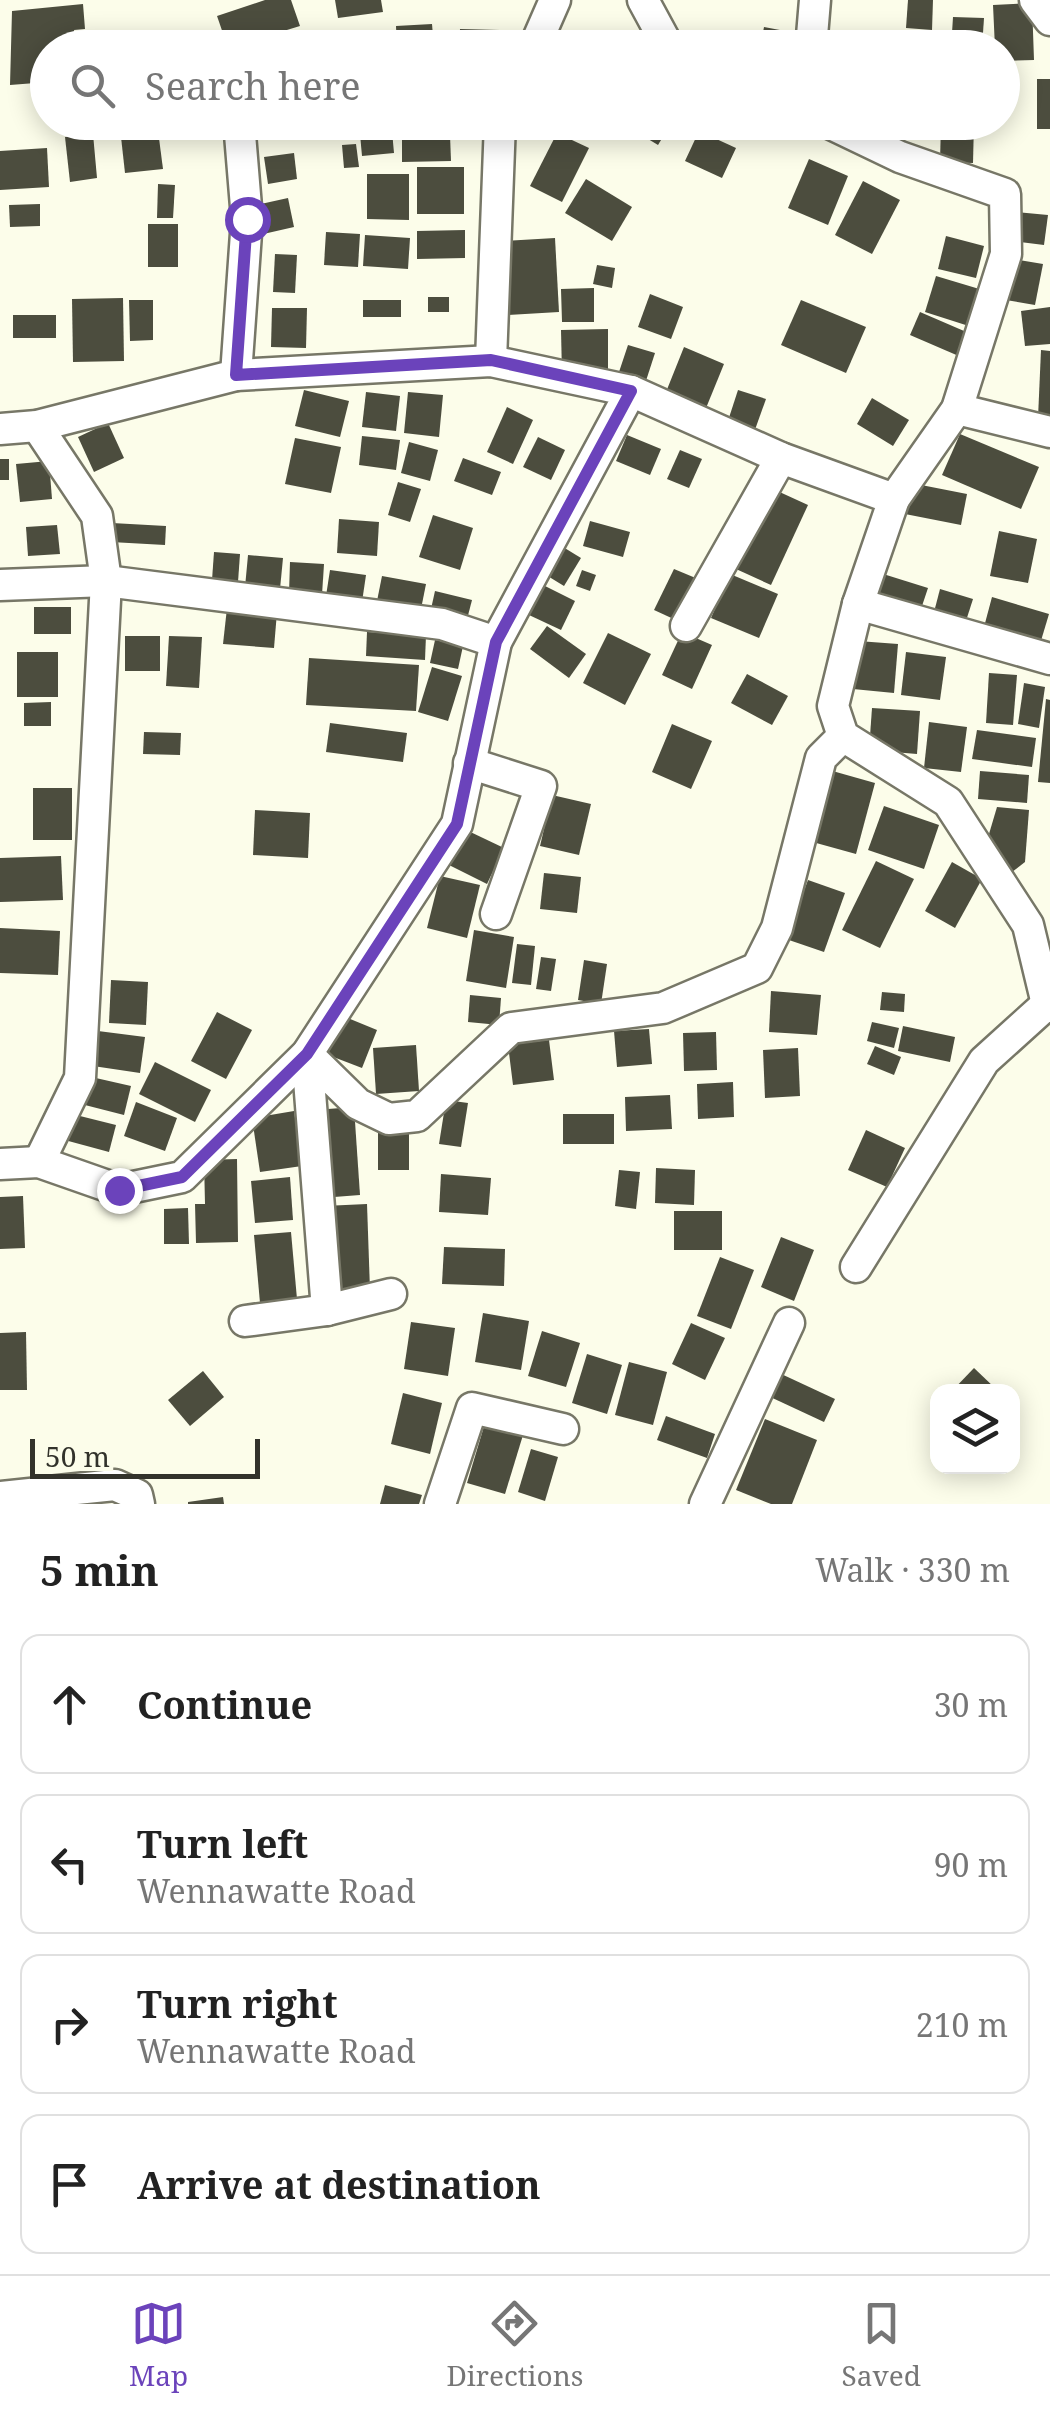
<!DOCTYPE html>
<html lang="en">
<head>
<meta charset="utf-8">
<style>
	:root { --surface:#fff; --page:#f6f6f6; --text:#222; --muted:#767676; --line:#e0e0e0; --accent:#6b43bb }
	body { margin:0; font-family:"Noto Serif",serif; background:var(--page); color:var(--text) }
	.controls { position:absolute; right:30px; bottom:30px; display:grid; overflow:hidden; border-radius:20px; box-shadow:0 5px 25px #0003 }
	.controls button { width:90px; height:90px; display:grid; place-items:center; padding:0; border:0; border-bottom:2px solid var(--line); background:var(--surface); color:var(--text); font:50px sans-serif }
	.scale { position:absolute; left:30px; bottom:25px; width:230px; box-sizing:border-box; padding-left:10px; border:5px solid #32322b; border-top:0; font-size:28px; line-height:35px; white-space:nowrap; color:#32322b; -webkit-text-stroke:8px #fcfdea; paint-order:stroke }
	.stop { position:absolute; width:30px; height:30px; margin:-22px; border:8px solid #6b43bb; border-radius:50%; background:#fff }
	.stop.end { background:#6b43bb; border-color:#fff; box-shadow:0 2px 10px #0008 }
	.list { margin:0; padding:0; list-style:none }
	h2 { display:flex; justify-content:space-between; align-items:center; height:130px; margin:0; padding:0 40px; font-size:42px }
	h2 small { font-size:32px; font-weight:400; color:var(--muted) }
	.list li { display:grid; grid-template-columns:65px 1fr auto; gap:30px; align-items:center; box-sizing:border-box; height:140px; margin:0 20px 20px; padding:0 20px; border:2px solid var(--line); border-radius:20px }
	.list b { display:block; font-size:38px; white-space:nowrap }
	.list p { margin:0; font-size:32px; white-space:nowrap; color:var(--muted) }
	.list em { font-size:32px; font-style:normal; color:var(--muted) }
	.icon { flex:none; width:55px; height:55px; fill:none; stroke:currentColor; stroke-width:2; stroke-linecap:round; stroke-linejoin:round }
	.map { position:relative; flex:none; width:1050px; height:1504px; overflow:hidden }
	.search { position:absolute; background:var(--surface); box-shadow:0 5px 25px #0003; left:30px; right:30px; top:30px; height:110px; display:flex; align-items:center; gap:25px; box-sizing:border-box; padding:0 35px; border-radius:55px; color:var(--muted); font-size:38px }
	.sheet { height:770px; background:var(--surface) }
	nav { display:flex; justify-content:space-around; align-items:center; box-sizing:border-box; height:140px; border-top:2px solid var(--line); background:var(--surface); font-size:28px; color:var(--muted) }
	nav a { display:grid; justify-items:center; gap:5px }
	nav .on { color:var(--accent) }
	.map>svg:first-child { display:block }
	.building { fill:#4c4d3e }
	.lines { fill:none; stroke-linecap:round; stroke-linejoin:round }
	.minor-casing { stroke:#777767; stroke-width:35 }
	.minor { stroke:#fff; stroke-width:30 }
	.route { stroke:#6b43bb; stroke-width:12 }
</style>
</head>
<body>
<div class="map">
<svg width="1050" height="1504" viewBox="0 0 1050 1504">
	<rect width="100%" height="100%" fill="#fcfdea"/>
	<g class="building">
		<path d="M265,0H291L300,26L228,48L217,16Z"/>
		<path d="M335,0H381L383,12L338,18Z"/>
		<path d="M908,0H933L932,30L906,28Z"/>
		<path d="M1032,3L1034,60L1002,61V48H995L993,5Z"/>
		<path d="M83,4L85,29L74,30L76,48H48V82L10,85L12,11Z"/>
		<path d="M953,17L984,18L982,48H951Z"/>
		<path d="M432,24L434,48H397L396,26Z"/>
		<path d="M764,27L801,34L799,48H760Z"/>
		<path d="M460,29L500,30V48H459Z"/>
		<path d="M938,40V48H894V42Z"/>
		<rect x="1037" y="79" width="13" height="50"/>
		<path d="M273,122H287L289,138L274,139Z"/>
		<path d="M400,122H437V129L400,130Z"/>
		<path d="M620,122H672L658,145Z"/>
		<path d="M941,122H974L973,163L940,162Z"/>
		<path d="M157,123L163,169L125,173L120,128Z"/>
		<path d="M392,131L394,153L362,156L360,134Z"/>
		<path d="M699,131L736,148L722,178L685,161Z"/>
		<path d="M557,133L589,148L562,202L530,186Z"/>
		<path d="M93,134L97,178L70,182L65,137Z"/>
		<path d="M450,135L451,161L402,162V136Z"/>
		<path d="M356,144L359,167L344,168L342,145Z"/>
		<path d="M47,148L49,187L0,190V151Z"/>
		<path d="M294,153L297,179L268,184L264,157Z"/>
		<path d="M809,159L848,176L828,225L788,208Z"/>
		<rect x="417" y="167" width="47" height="47"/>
		<path d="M367,174H409V220L367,219Z"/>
		<path d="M586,179L632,207L612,241L565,213Z"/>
		<path d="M863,181L900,200L872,254L835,235Z"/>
		<path d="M158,184L175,185L173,218H157Z"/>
		<path d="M288,198L294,227L259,235L252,206Z"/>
		<path d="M40,204V226L10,227L9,205Z"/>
		<path d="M1016,212L1048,215L1044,245L1012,241Z"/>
		<rect x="148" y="224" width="30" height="43"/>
		<path d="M465,230V258L417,259V231Z"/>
		<path d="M326,232L360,234L358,267L324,265Z"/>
		<path d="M365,235L410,238L408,269L363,266Z"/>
		<path d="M946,236L984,246L976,278L938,269Z"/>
		<path d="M555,238L559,312L508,315L503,241Z"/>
		<path d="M275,254L297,255L295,293L273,292Z"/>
		<path d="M1013,259L1043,264L1035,305L1006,300Z"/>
		<path d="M597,265L615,268L612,288L593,284Z"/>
		<path d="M936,276L986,291L975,328L925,312Z"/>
		<path d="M594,288V322H562L561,289Z"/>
		<path d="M650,294L683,307L671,339L638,327Z"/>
		<rect x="428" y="297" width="21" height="15"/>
		<path d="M123,298L124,361L73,362L72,299Z"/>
		<path d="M129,300H153V340L130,341Z"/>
		<rect x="363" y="300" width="38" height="17"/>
		<path d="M801,300L866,327L846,373L781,345Z"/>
		<path d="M1050,307V344L1025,346L1021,311Z"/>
		<path d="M272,308H307L306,348L271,347Z"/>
		<path d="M920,312L971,334L961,357L910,335Z"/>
		<rect x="13" y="315" width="43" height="23"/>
		<path d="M608,329V374H562L561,330Z"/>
		<path d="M628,345L655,353L643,390L616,381Z"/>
		<path d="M684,347L724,364L704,413L664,397Z"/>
		<path d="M1041,350L1050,351V419L1038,418Z"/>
		<path d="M304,390L349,401L340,437L295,426Z"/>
		<path d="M738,390L766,399L752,438L725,430Z"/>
		<path d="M366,392L400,396L396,431L362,427Z"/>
		<path d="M408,392L443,395L439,437L404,433Z"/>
		<path d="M872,398L909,420L893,446L857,424Z"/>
		<path d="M507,407L533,420L513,464L487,452Z"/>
		<path d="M108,423L124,458L94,472L78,437Z"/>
		<path d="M960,434L1039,467L1021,509L942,475Z"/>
		<path d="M627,435L661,449L650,475L616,461Z"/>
		<path d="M362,436L400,440L396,470L359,465Z"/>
		<path d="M538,437L565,450L551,480L523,467Z"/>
		<path d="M295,438L341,447L331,493L285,484Z"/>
		<path d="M409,442L438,450L430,481L401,473Z"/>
		<path d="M680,450L702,459L689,488L667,479Z"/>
		<path d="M463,458L501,472L492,495L454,481Z"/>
		<rect x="0" y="459" width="9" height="21"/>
		<path d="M49,461L52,499L20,502L16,464Z"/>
		<path d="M398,482L421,489L410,522L388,515Z"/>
		<path d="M911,483L967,494L961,525L905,514Z"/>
		<path d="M773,489L808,505L771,585L736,569Z"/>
		<path d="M433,515L473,528L460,570L419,557Z"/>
		<path d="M339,519L379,522L377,556L337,553Z"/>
		<path d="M590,521L630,532L623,557L583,546Z"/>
		<path d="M112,523L166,526L165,545L111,542Z"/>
		<path d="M57,525L60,554L28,556L26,527Z"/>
		<path d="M999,531L1037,539L1028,583L990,576Z"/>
		<path d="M563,547L581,558L564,586L546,575Z"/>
		<path d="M214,552L240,554L238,582L212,580Z"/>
		<path d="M248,555L283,558L280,589L245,587Z"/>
		<path d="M290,562L324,564L322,595L289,593Z"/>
		<path d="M674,569L698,579L678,621L654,610Z"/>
		<path d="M330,570L366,575L362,602L326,596Z"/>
		<path d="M582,570L596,575L590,591L576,586Z"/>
		<path d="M880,573L928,588L919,615L871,600Z"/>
		<path d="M730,574L778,594L759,638L711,618Z"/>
		<path d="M382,576L426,584L420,614L376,606Z"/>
		<path d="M543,585L575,601L561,630L529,615Z"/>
		<path d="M940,589L973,599L965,624L933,616Z"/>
		<path d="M435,591L472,600L465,627L429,618Z"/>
		<path d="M992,597L1049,614L1040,644L984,627Z"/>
		<rect x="34" y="607" width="37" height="27"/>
		<path d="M227,608L277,612L274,648L223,644Z"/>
		<path d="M547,626L586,654L569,678L530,649Z"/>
		<path d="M367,632L426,635L425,660L366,656Z"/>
		<path d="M682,632L712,645L692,689L662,675Z"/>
		<path d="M608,633L651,654L625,705L583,683Z"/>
		<rect x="125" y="636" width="35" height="35"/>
		<path d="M169,636L202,637L199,688L166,686Z"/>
		<path d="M435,640L463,646L458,669L430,663Z"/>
		<path d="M858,641L898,644L894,693L853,689Z"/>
		<rect x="17" y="652" width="41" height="45"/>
		<path d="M906,652L946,657L940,700L901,695Z"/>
		<path d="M309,658L419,665L416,711L306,705Z"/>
		<path d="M432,667L462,676L448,721L418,712Z"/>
		<path d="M989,673L1017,675L1013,725L986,723Z"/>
		<path d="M747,674L788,696L772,725L731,703Z"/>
		<path d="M1024,683L1045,687L1039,728L1018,724Z"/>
		<path d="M1046,699L1050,700V783L1038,782Z"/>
		<path d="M51,702V726H24V703Z"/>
		<path d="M872,708L920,711L917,754L869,750Z"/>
		<path d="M929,722L967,727L961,772L924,768Z"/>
		<path d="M330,723L407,733L403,762L326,752Z"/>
		<path d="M672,724L712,741L691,789L652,772Z"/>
		<path d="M977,730L1036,738L1032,767L972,759Z"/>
		<path d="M144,732L181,733L180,755L143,754Z"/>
		<path d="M829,770L875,783L856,854L809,841Z"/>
		<path d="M980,771L1029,775L1027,803L978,799Z"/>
		<rect x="33" y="788" width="39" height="52"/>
		<path d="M552,795L591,804L579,855L540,846Z"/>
		<path d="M884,806L939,825L924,869L868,850Z"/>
		<path d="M997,807L1029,810L1025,862L1012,872L989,834Z"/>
		<path d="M255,810L310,813L308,858L253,855Z"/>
		<path d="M462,828L504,848L487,884L445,863Z"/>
		<path d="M61,856L63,900L0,902V858Z"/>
		<path d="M876,861L914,879L880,948L842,930Z"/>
		<path d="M952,862L982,879L955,928L925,911Z"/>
		<path d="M544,873L581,877L577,913L540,909Z"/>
		<path d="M440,876L480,885L467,938L427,928Z"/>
		<path d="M808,880L845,893L824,952L786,939Z"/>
		<path d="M0,928L60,931L58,975L0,973Z"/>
		<path d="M474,930L514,937L506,988L466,981Z"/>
		<path d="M517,944L535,946L531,985L512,983Z"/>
		<path d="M541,957L556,959L551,991L536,989Z"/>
		<path d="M584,960L607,964L601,1004L578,1000Z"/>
		<path d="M111,980L148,982L146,1025L109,1023Z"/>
		<path d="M771,991L821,995L817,1035L769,1032Z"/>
		<path d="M882,992L905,994L904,1012L880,1010Z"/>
		<path d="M470,995L501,998L499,1025L468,1022Z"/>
		<path d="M217,1012L252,1030L226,1079L191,1061Z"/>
		<path d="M338,1014L377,1030L362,1068L323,1053Z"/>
		<path d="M872,1022L899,1028L894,1048L867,1041Z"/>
		<path d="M903,1026L955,1037L950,1062L898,1051Z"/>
		<path d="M649,1029L652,1064L617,1067L614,1031Z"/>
		<path d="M98,1031L145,1037L140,1073L93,1066Z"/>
		<path d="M716,1032L717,1070L684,1071L683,1033Z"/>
		<path d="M549,1040L554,1080L513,1085L508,1045Z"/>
		<path d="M416,1045L419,1091L376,1094L373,1048Z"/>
		<path d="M875,1046L901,1057L894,1075L867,1064Z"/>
		<path d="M798,1048L800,1096L765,1098L763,1050Z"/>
		<path d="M155,1062L211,1090L195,1122L139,1094Z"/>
		<path d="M87,1076L131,1086L124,1115L81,1104Z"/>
		<path d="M733,1082L734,1117L698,1119L697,1084Z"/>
		<path d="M670,1095L672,1129L626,1131L625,1097Z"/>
		<path d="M446,1100L468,1103L461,1147L439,1144Z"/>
		<path d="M136,1102L177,1118L165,1151L124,1136Z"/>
		<path d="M354,1107L360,1195L321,1198L315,1110Z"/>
		<path d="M294,1111L302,1166L260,1172L252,1118Z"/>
		<path d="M68,1113L116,1125L109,1152L61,1139Z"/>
		<rect x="563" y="1114" width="51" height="30"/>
		<path d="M866,1130L905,1148L887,1187L848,1170Z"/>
		<rect x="378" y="1133" width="31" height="37"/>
		<path d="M237,1159L238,1242L196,1243L195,1204H205L204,1160Z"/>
		<path d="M656,1168L695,1170L694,1205L655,1203Z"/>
		<path d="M619,1170L640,1172L636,1209L615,1206Z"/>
		<path d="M441,1174L491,1178L488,1215L439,1212Z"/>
		<path d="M290,1177L293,1220L255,1223L251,1181Z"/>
		<path d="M23,1196L25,1248L0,1249V1197Z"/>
		<path d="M367,1204L370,1290L327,1292L324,1206Z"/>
		<path d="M188,1208L189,1244H164V1209Z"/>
		<rect x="674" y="1211" width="48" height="39"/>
		<path d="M291,1232L297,1299L260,1303L254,1235Z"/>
		<path d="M781,1237L814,1250L794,1301L761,1287Z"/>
		<path d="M444,1247L505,1249L504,1286L442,1284Z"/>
		<path d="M720,1257L754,1270L731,1329L697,1316Z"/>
		<path d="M483,1313L529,1321L521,1370L475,1362Z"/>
		<path d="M411,1322L455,1328L448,1376L404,1369Z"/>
		<path d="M691,1323L725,1338L705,1380L672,1364Z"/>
		<path d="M542,1331L580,1343L566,1387L528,1376Z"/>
		<path d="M26,1332L27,1390H0V1333Z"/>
		<path d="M587,1354L622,1365L607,1414L572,1403Z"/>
		<path d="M629,1362L667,1372L653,1425L615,1415Z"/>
		<path d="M974,1368L996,1389L951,1392Z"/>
		<path d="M203,1371L224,1397L190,1426L168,1400Z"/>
		<path d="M777,1372L835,1399L824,1422L766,1395Z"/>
		<path d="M403,1393L442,1403L430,1454L391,1444Z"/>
		<path d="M666,1416L715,1434L707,1458L657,1440Z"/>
		<path d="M765,1419L817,1440L792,1504H771L736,1490Z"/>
		<path d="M485,1423L523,1435L505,1494L467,1483Z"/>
		<path d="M531,1449L558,1457L545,1501L518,1492Z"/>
		<path d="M385,1485L422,1495L419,1504H380Z"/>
		<path d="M223,1497L224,1504H188V1502Z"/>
	</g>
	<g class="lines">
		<defs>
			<g id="minor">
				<path d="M643,0L669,48"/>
				<path d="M1035,0L1050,20"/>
				<path d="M534,48L555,0"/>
				<path d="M811,48L815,0"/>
				<path d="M827,122L900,157L1005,194L1006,254L957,409L894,499"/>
				<path d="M491,361L500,122"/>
				<path d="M631,391L781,458L894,499L858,604L833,706L843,736L948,802L1028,925L1047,1004L1050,1007"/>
				<path d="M957,409L1050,432"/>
				<path d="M37,426L97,516L106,581L80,1078L39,1162"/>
				<path d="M0,429L37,426L236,375L247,219L239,122"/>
				<path d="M0,585L106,581L442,624L496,642"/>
				<path d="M858,604L1050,659"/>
				<path d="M686,626L781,458"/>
				<path d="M469,763L541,786L496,914"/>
				<path d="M0,1164L39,1162L119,1190L182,1177L307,1054L457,824L496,642L631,391L491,361L236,375"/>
				<path d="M856,1267L984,1061L1047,1004"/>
				<path d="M327,1310L307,1054L358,1104L389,1119L417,1116L511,1028L663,1008L757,968L777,928L821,758L843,736"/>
				<path d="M245,1321L327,1310L391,1294"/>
				<path d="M0,1497L115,1485L137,1495L139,1504"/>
				<path d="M440,1504L472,1408L563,1429"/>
				<path d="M705,1504L789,1323"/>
			</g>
		</defs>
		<use href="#minor" class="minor-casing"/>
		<use href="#minor" class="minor"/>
	</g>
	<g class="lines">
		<path class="route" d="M119,1190L182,1177L307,1054L457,824L496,642L631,391L491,360L236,375L247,219"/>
	</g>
</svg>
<div class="controls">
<button><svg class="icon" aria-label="layers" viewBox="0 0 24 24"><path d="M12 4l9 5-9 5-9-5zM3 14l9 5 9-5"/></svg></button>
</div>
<div class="scale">50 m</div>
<div class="stop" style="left:247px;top:219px"></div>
<div class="stop end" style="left:119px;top:1190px"></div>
<div class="search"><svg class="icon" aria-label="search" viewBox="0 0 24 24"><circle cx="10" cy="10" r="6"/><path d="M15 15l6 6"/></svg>Search here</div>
</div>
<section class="sheet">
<h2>5 min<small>Walk · 330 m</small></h2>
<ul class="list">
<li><svg class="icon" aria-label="ahead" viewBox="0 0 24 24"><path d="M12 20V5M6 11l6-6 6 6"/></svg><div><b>Continue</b></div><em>30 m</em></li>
<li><svg class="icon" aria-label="left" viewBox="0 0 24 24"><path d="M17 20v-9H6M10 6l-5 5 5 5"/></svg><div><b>Turn left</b><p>Wennawatte Road</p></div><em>90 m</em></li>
<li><svg class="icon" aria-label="right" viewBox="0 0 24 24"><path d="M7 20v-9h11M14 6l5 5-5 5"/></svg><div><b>Turn right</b><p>Wennawatte Road</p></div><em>210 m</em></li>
<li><svg class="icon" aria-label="arrive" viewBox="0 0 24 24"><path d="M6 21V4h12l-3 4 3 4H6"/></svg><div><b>Arrive at destination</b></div></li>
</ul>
</section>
<nav>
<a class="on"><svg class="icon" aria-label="map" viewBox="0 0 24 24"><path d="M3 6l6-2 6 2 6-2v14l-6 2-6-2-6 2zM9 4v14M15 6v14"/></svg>Map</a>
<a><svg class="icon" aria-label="directions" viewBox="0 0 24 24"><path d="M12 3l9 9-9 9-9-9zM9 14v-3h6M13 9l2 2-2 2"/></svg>Directions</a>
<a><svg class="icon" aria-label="saved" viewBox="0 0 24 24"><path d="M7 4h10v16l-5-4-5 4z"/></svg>Saved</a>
</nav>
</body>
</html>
